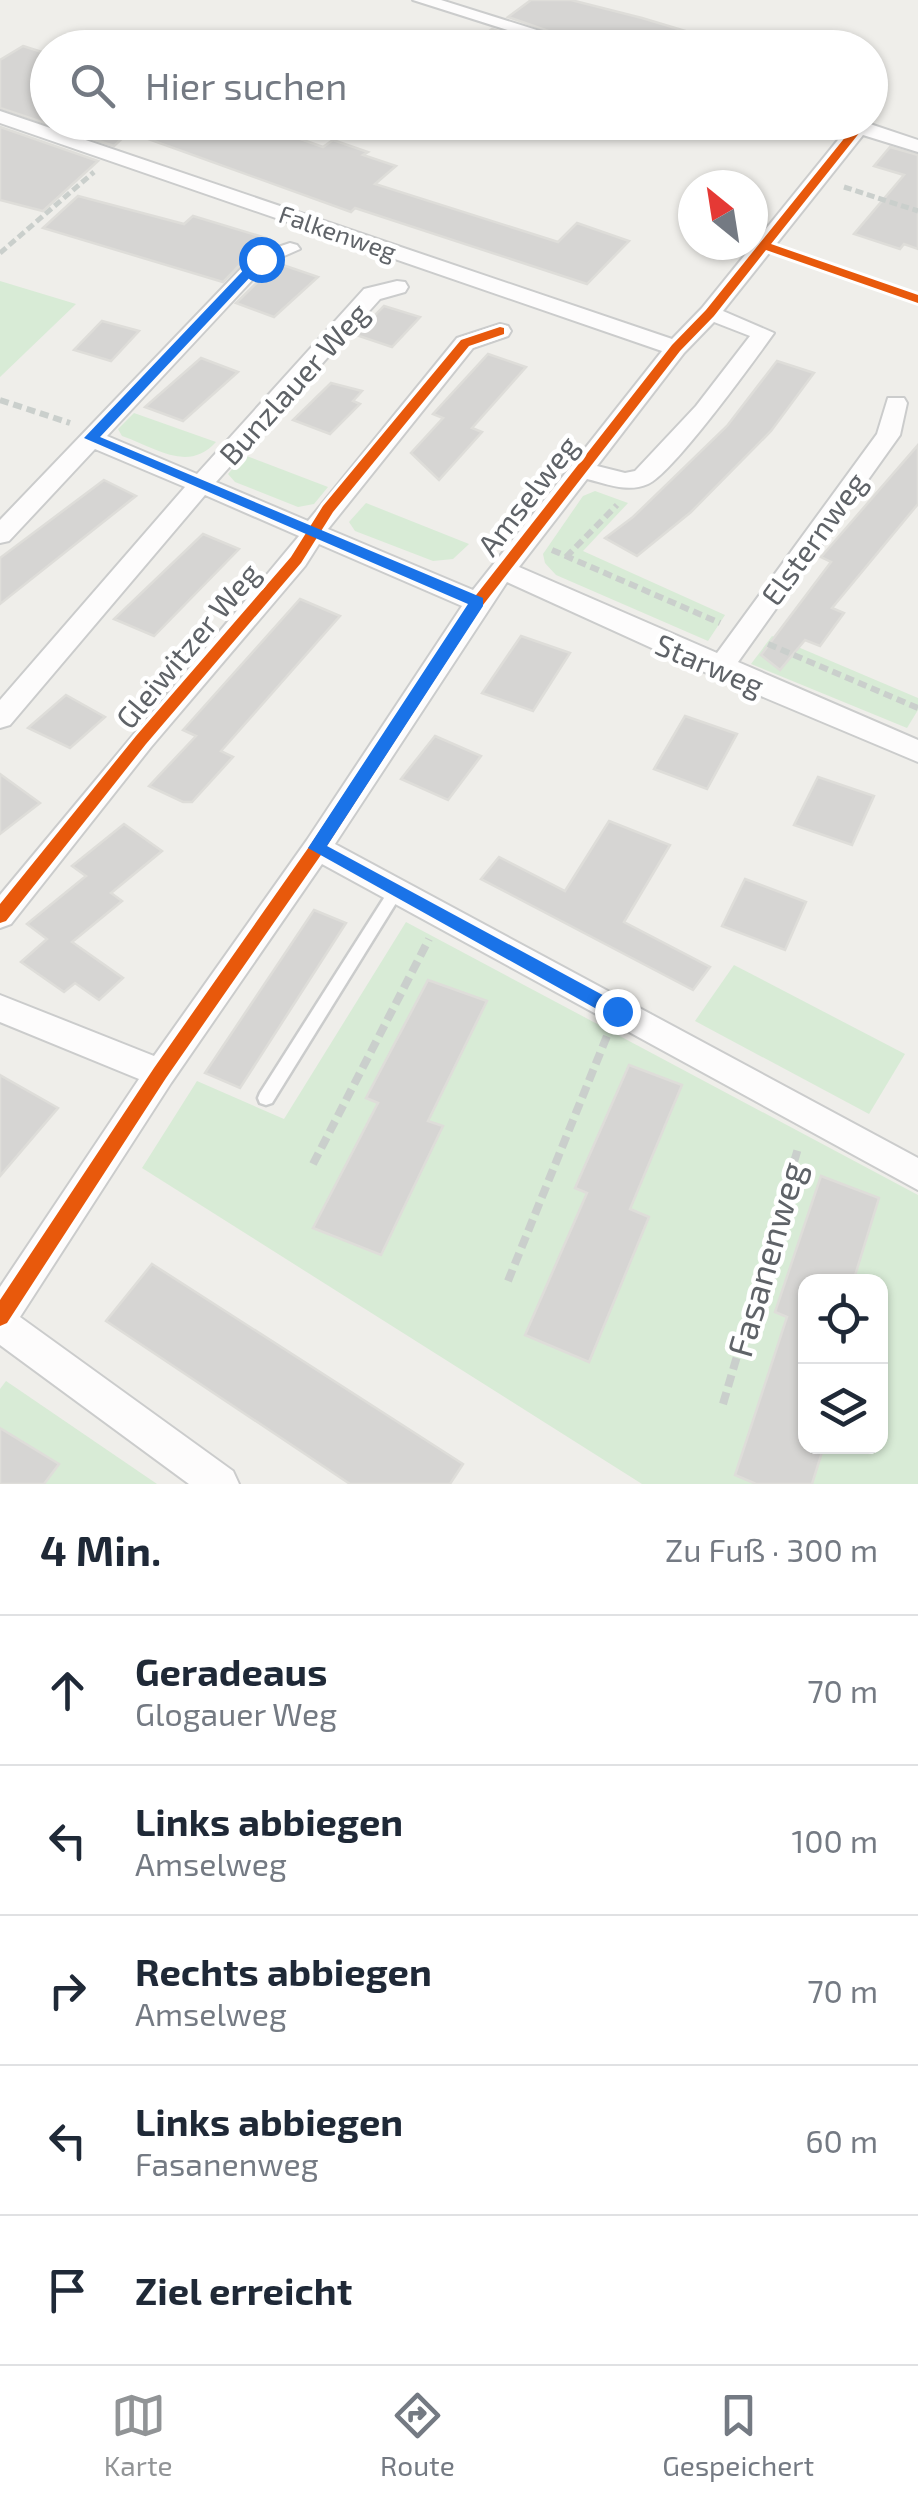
<!DOCTYPE html>
<html lang="de">
<head>
<meta charset="utf-8">
<style>
	:root { --surface:#fff; --page:#f6f6f7; --text:#1f2937; --muted:#747a83; --line:#e0e1e3; --accent:#919496 }
	body { margin:0; font-family:"Exo 2",sans-serif; background:var(--page); color:var(--text) }
	.controls { position:absolute; right:30px; bottom:30px; display:grid; overflow:hidden; border-radius:20px; box-shadow:0 2px 8px #0004 }
	.controls button { width:90px; height:90px; display:grid; place-items:center; padding:0; border:0; border-bottom:2px solid var(--line); background:var(--surface); color:var(--text); font:50px sans-serif }
	.compass { position:absolute; left:678px; top:170px; width:90px; height:90px; border-radius:50%; background:var(--surface); box-shadow:0 2px 8px #0004; rotate:330deg }
	.stop { position:absolute; width:30px; height:30px; margin:-22px; border:8px solid #1a73e8; border-radius:50%; background:#fff }
	.stop.end { background:#1a73e8; border-color:#fff; box-shadow:0 2px 10px #0008 }
	.list { margin:0; padding:0; list-style:none }
	h2 { display:flex; justify-content:space-between; align-items:center; height:130px; margin:0; padding:0 40px; font-size:42px }
	h2 small { font-size:32px; font-weight:400; color:var(--muted) }
	.list li { display:grid; grid-template-columns:65px 1fr auto; gap:30px; align-items:center; box-sizing:border-box; height:150px; padding:0 40px; border-top:2px solid var(--line) }
	.list b { display:block; font-size:38px; white-space:nowrap }
	.list p { margin:0; font-size:32px; white-space:nowrap; color:var(--muted) }
	.list em { font-size:32px; font-style:normal; color:var(--muted) }
	.icon { flex:none; width:55px; height:55px; fill:none; stroke:currentColor; stroke-width:2; stroke-linecap:round; stroke-linejoin:round }
	.map { position:relative; flex:none; width:918px; height:1484px; overflow:hidden }
	.search { position:absolute; background:var(--surface); box-shadow:0 2px 8px #0004; left:30px; right:30px; top:30px; height:110px; display:flex; align-items:center; gap:25px; box-sizing:border-box; padding:0 35px; border-radius:55px; color:var(--muted); font-size:38px }
	.sheet { height:880px; background:var(--surface) }
	nav { display:flex; justify-content:space-around; align-items:center; box-sizing:border-box; height:140px; border-top:2px solid var(--line); background:var(--surface); font-size:28px; color:var(--muted) }
	nav a { display:grid; justify-items:center; gap:5px }
	nav .on { color:var(--accent) }
	.map>svg:first-child { display:block }
	.green { fill:#d8ebd6; fill-rule:evenodd }
	.building { fill:#d6d5d3; stroke:#deddd9; stroke-width:2.5 }
	.lines { fill:none; stroke-linecap:round; stroke-linejoin:round }
	.lane-casing { stroke:#cbcccc; stroke-width:5 }
	.street-casing { stroke:#cbcccc; stroke-width:4 }
	.path-far2 { stroke:#cacfcc; stroke-width:5; stroke-dasharray:8 4; stroke-linecap:butt }
	.path-far1 { stroke:#cacfcc; stroke-width:6; stroke-dasharray:9 5; stroke-linecap:butt }
	.path { stroke:#cacfcc; stroke-width:8; stroke-dasharray:12 6; stroke-linecap:butt }
	.lane { fill:#fdfcfc; fill-rule:evenodd }
	.street { fill:#fdfcfc; fill-rule:evenodd }
	.cycleway-casing { stroke:#fff; stroke-width:6 }
	.cycleway { fill:#e8590c; fill-rule:evenodd }
	.route { fill:#1a73e8 }
	.labels { text-anchor:middle; dominant-baseline:central; stroke-width:9; stroke-linejoin:round; paint-order:stroke }
	.far-street-label { font-size:25px; fill:#5f6368; stroke:#fff }
	.street-label { font-size:30px; fill:#5f6368; stroke:#fff }
	.near-street-label { font-size:35px; fill:#5f6368; stroke:#fff }
</style>
</head>
<body>
<div class="map">
<svg width="918" height="1484" viewBox="0 0 918 1484">
	<rect width="100%" height="100%" fill="#efeeea"/>
	<g class="green">
		<path d="M0,281L76,304L0,377Z"/>
		<path d="M134,413L216,442C188,473 156,448 122,436L118,429Z"/>
		<path d="M244,455L328,487L314,504L298,507L235,482L228,474Z"/>
		<path d="M595,491L628,503L583,551L725,615L708,641L556,575L545,563L543,554L583,496Z"/>
		<path d="M366,503L469,544L453,559L433,561L355,531L349,522Z"/>
		<path d="M772,636L918,698V710L907,728L751,664Z"/>
		<path d="M406,922L918,1195V1484H642L142,1168L197,1081L284,1119ZM806,1282H880V1446H806Z"/>
		<path d="M734,965L905,1054L869,1114L695,1021Z"/>
		<path d="M6,1381L157,1484H0V1389Z"/>
	</g>
	<g class="building">
		<path d="M531,0H571L642,18L715,40L714,48H597L508,17Z"/>
		<path d="M492,29L550,48H468Z"/>
		<path d="M23,46L48,54V122H193L223,133L237,122H253L323,147L333,140L368,152L363,155L396,166L375,184L558,242L577,223L629,241L587,284L355,208L351,212L129,132L114,146L0,108V60Z"/>
		<path d="M0,127L98,161L43,211L0,200Z"/>
		<path d="M890,147L918,155V249L904,244L900,249L854,234L904,175L874,166Z"/>
		<path d="M78,196L184,224L193,216L266,238L223,282L43,228Z"/>
		<path d="M277,263L318,277L274,317L236,303Z"/>
		<path d="M384,306L420,317L392,347L356,335Z"/>
		<path d="M102,321L139,331L111,361L74,350Z"/>
		<path d="M488,354L526,367L472,428L482,432L439,480L411,453L443,418L433,414Z"/>
		<path d="M201,358L238,372L183,421L145,407Z"/>
		<path d="M777,361L814,373L771,431L691,512L637,556L605,538L633,517L727,426Z"/>
		<path d="M331,383L362,391L353,401L360,404L330,434L293,420Z"/>
		<path d="M918,445V504L832,608L844,613L820,646L805,640L780,670L761,655L831,562L821,557Z"/>
		<path d="M104,480L136,496L0,604V558Z"/>
		<path d="M203,534L239,549L154,636L114,619Z"/>
		<path d="M300,599L340,616L221,751L233,757L192,802H183L149,786L196,736L183,730Z"/>
		<path d="M521,636L570,653L533,711L482,693Z"/>
		<path d="M66,695L105,717L70,748L28,728Z"/>
		<path d="M685,716L737,734L707,789L654,769Z"/>
		<path d="M435,736L481,756L448,800L401,779Z"/>
		<path d="M0,774L40,803L0,834Z"/>
		<path d="M818,777L874,796L852,845L794,825Z"/>
		<path d="M609,821L670,845L624,922L710,967L693,990L481,879L499,857L565,891Z"/>
		<path d="M124,824L162,851L111,893L122,901L72,942L123,978L99,1000L75,983L64,992L21,962L47,939L27,924L86,876L72,866Z"/>
		<path d="M745,879L806,902L785,950L722,926Z"/>
		<path d="M314,910L346,923L240,1088L205,1073Z"/>
		<path d="M428,980L487,1001L428,1121L443,1126L381,1255L313,1228L378,1103L366,1098Z"/>
		<path d="M629,1065L682,1085L630,1209L649,1217L589,1362L525,1335L587,1193L575,1188Z"/>
		<path d="M0,1075L58,1108L0,1176Z"/>
		<path d="M821,1176L879,1198L853,1282H806V1446H824L812,1484H756L735,1475L787,1317L775,1312Z"/>
		<path d="M152,1264L463,1464L450,1484H350L106,1321Z"/>
		<path d="M0,1428L59,1464L44,1484H0Z"/>
	</g>
	<g class="lines">
		<defs>
			<path id="lane" d="M396,885L401,887L403,891L401,895L272,1103L266,1105L260,1103L258,1098L260,1093L391,887Z"/>
			<g id="street">
				<path d="M413,0H441L594,48H564Z"/>
				<path d="M0,111L672,339L702,308L846,130L835,122H864L918,140V152L863,135L723,311L774,333C754,361 673,473 648,484C628,493 607,484 587,479L519,567L717,653L877,434L888,398H904L907,403L900,435L738,662L918,740V762L711,675L507,582L335,844L918,1158V1190L322,864L171,1083L20,1317L233,1471L239,1484H189L0,1345V1287L139,1079L0,1022V995L154,1056L307,840L462,606L319,544L305,566L151,747L11,924L0,928V895L299,536L205,495L10,725L0,728V700L185,487L95,449L9,541L0,543V520L254,255L290,243L297,245L300,249L268,263L107,436L197,474L364,289L397,281L405,282L408,287L405,292L380,299L216,482L308,521L457,338L500,324L508,326L511,331L508,336L473,348L328,529L473,590L662,351L0,123ZM714,322L750,336L696,406L635,471L625,473L597,466L684,353Z"/>
			</g>
		</defs>
		<use href="#lane" class="lane-casing"/>
		<use href="#street" class="street-casing"/>
		<g class="path-far2">
			<path d="M844,187L918,211"/>
			<path d="M0,253L94,172"/>
			<path d="M790,254L918,299"/>
		</g>
		<g class="path-far1">
			<path d="M0,400L70,423"/>
			<path d="M552,550L720,623"/>
			<path d="M566,557L617,505"/>
			<path d="M768,644L918,708"/>
		</g>
		<g class="path">
			<path d="M313,1164L429,939"/>
			<path d="M508,1281L607,1036"/>
			<path d="M723,1404L799,1145"/>
		</g>
		<use href="#lane" class="lane"/>
		<use href="#street" class="street"/>
		<defs>
			<g id="cycleway">
				<path d="M855,125L864,127L771,244L918,295V303L766,250L714,316L680,351L483,605L323,852L166,1078L7,1323L0,1326V1300L154,1068L311,844L473,599L672,345L706,310Z"/>
				<path d="M500,327L504,328V334L469,346L333,512L301,563L146,744L6,921L0,923V904L136,736L291,557L323,506L461,340Z"/>
			</g>
		</defs>
		<use href="#cycleway" class="cycleway-casing"/>
		<use href="#cycleway" class="cycleway"/>
	</g>
	<path class="route" d="M256,257L267,259L100,437L483,598V606L327,846L623,1006V1017H611L308,848L468,604L84,438Z"/>
	<g class="labels">
		<g class="far-street-label">
			<text transform="translate(338 232) rotate(19)">Falkenweg</text>
		</g>
		<g class="street-label">
			<text transform="translate(293 383) rotate(-48)">Bunzlauer Weg</text>
			<text transform="translate(527 495) rotate(-52)">Amselweg</text>
			<text transform="translate(813 538) rotate(-54)">Elsternweg</text>
			<text transform="translate(187 645) rotate(-50)">Gleiwitzer Weg</text>
			<text transform="translate(710 664) rotate(23)">Starweg</text>
		</g>
		<g class="near-street-label">
			<text transform="translate(765 1259) rotate(-74)">Fasanenweg</text>
		</g>
	</g>
</svg>
<div class="controls">
<button><svg class="icon" aria-label="locate" viewBox="0 0 24 24"><circle cx="12" cy="12" r="6"/><path d="M12 2v4M12 18v4M2 12h4M18 12h4"/></svg></button>
<button><svg class="icon" aria-label="layers" viewBox="0 0 24 24"><path d="M12 4l9 5-9 5-9-5zM3 14l9 5 9-5"/></svg></button>
</div>
<svg class="compass" viewBox="-18 -18 36 36"><path d="M0-13l5 13h-10z" fill="#e53935"/><path d="M0 13l5-13h-10z" fill="#747a83"/></svg>
<div class="stop" style="left:261px;top:259px"></div>
<div class="stop end" style="left:617px;top:1011px"></div>
<div class="search"><svg class="icon" aria-label="search" viewBox="0 0 24 24"><circle cx="10" cy="10" r="6"/><path d="M15 15l6 6"/></svg>Hier suchen</div>
</div>
<section class="sheet">
<h2>4 Min.<small>Zu Fuß · 300 m</small></h2>
<ul class="list">
<li><svg class="icon" aria-label="ahead" viewBox="0 0 24 24"><path d="M12 20V5M6 11l6-6 6 6"/></svg><div><b>Geradeaus</b><p>Glogauer Weg</p></div><em>70 m</em></li>
<li><svg class="icon" aria-label="left" viewBox="0 0 24 24"><path d="M17 20v-9H6M10 6l-5 5 5 5"/></svg><div><b>Links abbiegen</b><p>Amselweg</p></div><em>100 m</em></li>
<li><svg class="icon" aria-label="right" viewBox="0 0 24 24"><path d="M7 20v-9h11M14 6l5 5-5 5"/></svg><div><b>Rechts abbiegen</b><p>Amselweg</p></div><em>70 m</em></li>
<li><svg class="icon" aria-label="left" viewBox="0 0 24 24"><path d="M17 20v-9H6M10 6l-5 5 5 5"/></svg><div><b>Links abbiegen</b><p>Fasanenweg</p></div><em>60 m</em></li>
<li><svg class="icon" aria-label="arrive" viewBox="0 0 24 24"><path d="M6 21V4h12l-3 4 3 4H6"/></svg><div><b>Ziel erreicht</b></div></li>
</ul>
</section>
<nav>
<a class="on"><svg class="icon" aria-label="map" viewBox="0 0 24 24"><path d="M3 6l6-2 6 2 6-2v14l-6 2-6-2-6 2zM9 4v14M15 6v14"/></svg>Karte</a>
<a><svg class="icon" aria-label="directions" viewBox="0 0 24 24"><path d="M12 3l9 9-9 9-9-9zM9 14v-3h6M13 9l2 2-2 2"/></svg>Route</a>
<a><svg class="icon" aria-label="saved" viewBox="0 0 24 24"><path d="M7 4h10v16l-5-4-5 4z"/></svg>Gespeichert</a>
</nav>
</body>
</html>
